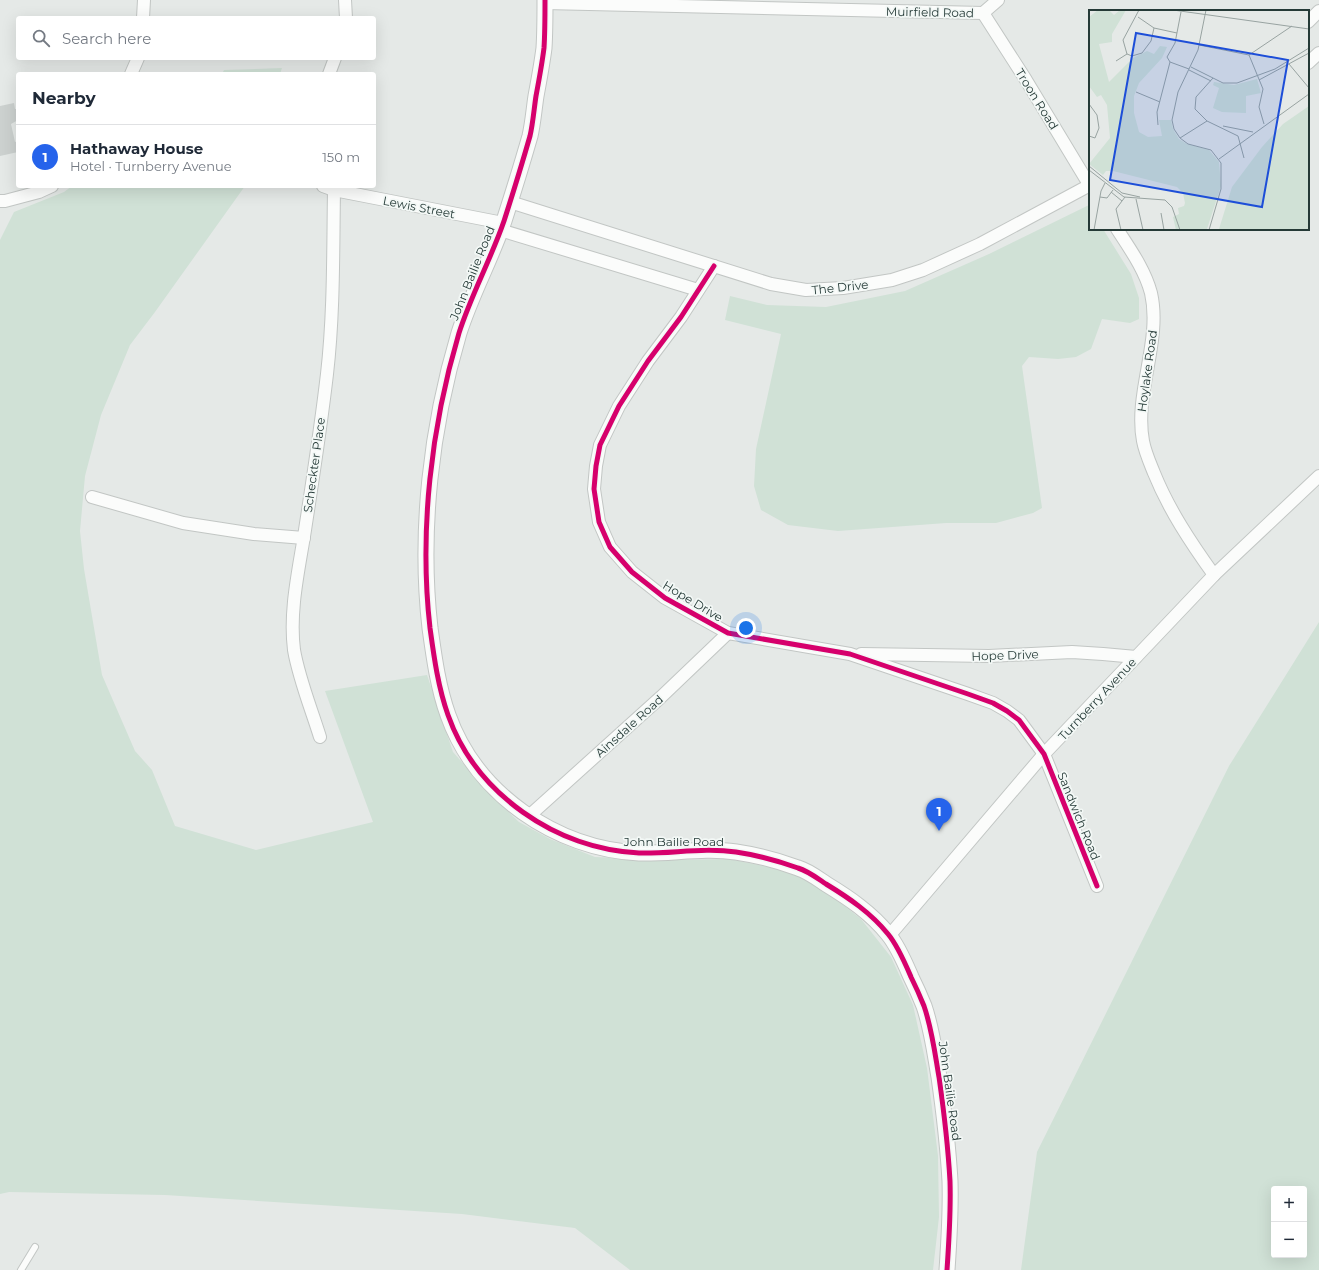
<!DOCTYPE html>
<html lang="en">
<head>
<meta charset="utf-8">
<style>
	:root { --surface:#fff; --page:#f2f2f3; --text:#1f2937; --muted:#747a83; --line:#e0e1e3; --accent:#2563eb }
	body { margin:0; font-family:Montserrat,sans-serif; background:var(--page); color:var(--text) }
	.controls { position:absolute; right:12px; bottom:12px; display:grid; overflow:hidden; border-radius:4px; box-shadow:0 4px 16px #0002 }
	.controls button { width:36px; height:36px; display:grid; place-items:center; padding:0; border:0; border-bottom:1px solid var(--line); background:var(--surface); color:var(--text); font:20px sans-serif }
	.you { position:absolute; left:746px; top:628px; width:14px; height:14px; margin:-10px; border:3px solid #fff; border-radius:50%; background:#1a73e8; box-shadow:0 0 0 6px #1a73e833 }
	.badge { display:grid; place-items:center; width:26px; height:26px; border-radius:50%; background:var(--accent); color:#fff; font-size:13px; font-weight:700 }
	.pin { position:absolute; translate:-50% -33px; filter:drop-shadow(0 1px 2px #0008) }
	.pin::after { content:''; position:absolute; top:21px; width:14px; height:12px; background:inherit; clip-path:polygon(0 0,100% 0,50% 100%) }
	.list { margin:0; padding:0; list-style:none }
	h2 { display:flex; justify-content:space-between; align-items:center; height:52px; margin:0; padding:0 16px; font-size:17px }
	h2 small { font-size:13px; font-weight:400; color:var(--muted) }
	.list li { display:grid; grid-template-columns:26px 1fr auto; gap:12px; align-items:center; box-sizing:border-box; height:64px; padding:0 16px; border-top:1px solid var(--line) }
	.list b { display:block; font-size:15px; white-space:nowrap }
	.list p { margin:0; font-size:13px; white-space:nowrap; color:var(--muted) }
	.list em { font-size:13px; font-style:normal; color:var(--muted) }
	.icon { flex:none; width:22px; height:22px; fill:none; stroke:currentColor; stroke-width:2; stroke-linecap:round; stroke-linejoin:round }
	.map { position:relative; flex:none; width:1319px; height:1270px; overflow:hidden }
	.search { position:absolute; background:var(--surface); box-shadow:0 4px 16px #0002; left:16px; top:16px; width:360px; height:44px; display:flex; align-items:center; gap:10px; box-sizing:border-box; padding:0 14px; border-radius:4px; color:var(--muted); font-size:15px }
	.panel { position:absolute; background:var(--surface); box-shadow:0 4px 16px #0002; left:16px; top:72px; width:360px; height:116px; border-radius:4px }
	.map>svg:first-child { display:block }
	.green { fill:#d0e1d6; fill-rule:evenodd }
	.building { fill:#ccd1cf }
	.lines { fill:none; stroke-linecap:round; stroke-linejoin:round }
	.service-casing { stroke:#c2c6c4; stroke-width:8 }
	.minor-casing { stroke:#c2c6c4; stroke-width:14 }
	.tertiary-casing { stroke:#c2c6c4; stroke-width:17 }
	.service { stroke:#fbfcfb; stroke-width:6 }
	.minor { stroke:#fbfcfb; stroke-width:12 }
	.tertiary { stroke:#fbfcfb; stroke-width:15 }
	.cycleway-casing { stroke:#f3f8f6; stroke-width:8 }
	.cycleway { stroke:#d6006c; stroke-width:5 }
	.labels { text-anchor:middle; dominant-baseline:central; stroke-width:3.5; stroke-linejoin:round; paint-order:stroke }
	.street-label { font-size:12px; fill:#253a37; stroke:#f3f8f6 }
	.inset-road { fill:none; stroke:#98a3a1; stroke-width:1 }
	.view { fill:#1d4ed8; fill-opacity:0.15; stroke:#1d4ed8; stroke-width:2 }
	.inset-edge { fill:none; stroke:#253a37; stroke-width:2 }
</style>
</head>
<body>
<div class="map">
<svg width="1319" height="1270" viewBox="0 0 1319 1270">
	<rect width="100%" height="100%" fill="#e5e9e7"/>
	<g class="green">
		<path d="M282,68L280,74H222L224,70Z"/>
		<path d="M72,186H245L155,312L130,345L101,415L85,476L80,531L84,569L102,675L135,751L152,770L175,826L256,850L373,822L325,691L427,675L453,752L493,797L519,822L550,839L595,857L672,860L729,859L788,871L827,892L861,919L891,957L913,1005L927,1068L938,1156L939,1217L933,1270H630L575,1228L462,1214L165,1195L9,1192L0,1194V240L14,212L64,192Z"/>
		<path d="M1089,205L1090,207V229H1103L1131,274L1139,298V319L1130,323L1102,319L1091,349L1076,357L1058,359L1029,357L1022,366L1042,508L1033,513L996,523H946L838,531L788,525L761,510L754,486L756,449L781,334L725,320L730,296L767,305L826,307L905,291L989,254Z"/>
		<path d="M1319,622V1270H1021L1037,1152L1229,766ZM1274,1189H1304V1255H1274Z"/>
	</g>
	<path class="building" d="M14,103L15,109H18V120L11,124L15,142L18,141V152L0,156V106Z"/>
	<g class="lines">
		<defs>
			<path id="service" d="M21,1270L35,1247"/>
			<g id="minor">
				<path d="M345,0L346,18"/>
				<path d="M545,3L983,13L998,0"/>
				<path d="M983,13L1026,80L1090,186"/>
				<path d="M143,18L144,0"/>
				<path d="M1308,22L1319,11"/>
				<path d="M1308,63L1319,53"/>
				<path d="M131,74L138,58"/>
				<path d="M329,74L335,58"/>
				<path d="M323,186L334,190L503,223"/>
				<path d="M0,201H5L39,192L52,186"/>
				<path d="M510,202L771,284L806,290L843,288L892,280L923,270L980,244L1090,185"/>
				<path d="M1117,229C1130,249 1145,270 1151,293C1162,341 1134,393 1143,441C1145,452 1150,463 1154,473C1169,510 1191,543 1214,575"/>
				<path d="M500,230L698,290"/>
				<path d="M714,266L681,317L648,361L619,406L600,445L596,466L594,489L599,522L610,547L632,572L665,598L728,633L850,654L968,694L993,703L1007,711L1019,720L1044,754L1097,886"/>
				<path d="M92,497L183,523L254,534L304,538"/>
				<path d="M861,654L989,656L1072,652L1103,654L1136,657"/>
				<path d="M320,737C311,708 299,679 294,650C289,610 299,569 305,530C313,478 321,426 327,374C334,313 333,251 334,190"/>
				<path d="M529,816L661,697L728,633"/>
				<path d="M889,936L1044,754L1214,575L1319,476"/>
			</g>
			<path id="tertiary" d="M545,0C545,16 545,32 544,48C542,64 539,80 536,96C534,109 533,123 530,136C522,164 513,193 504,221C491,259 471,295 459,333C431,427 419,531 430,628C434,657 438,687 448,715C476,794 556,849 639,853C671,854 704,847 736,852C756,855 779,861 798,868C808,871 817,878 826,884C849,898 871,913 888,934C898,946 905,963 911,977C916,987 920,996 924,1006C932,1029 935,1054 939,1077C944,1112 948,1146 950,1181C951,1211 949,1241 947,1270"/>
		</defs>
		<use href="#service" class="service-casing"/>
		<use href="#minor" class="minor-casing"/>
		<use href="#tertiary" class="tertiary-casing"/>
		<use href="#service" class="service"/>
		<use href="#minor" class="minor"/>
		<use href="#tertiary" class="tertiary"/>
		<defs>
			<g id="cycleway">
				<path d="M545,0C545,16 545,32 544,48C542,64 539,80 536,96C534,109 533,123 530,136C522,164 513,193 504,221C491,259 471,295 459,333C431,427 419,531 430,628C434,657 438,687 448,715C476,794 556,849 639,853C671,854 704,847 736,852C756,855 779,861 798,868C808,871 817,878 826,884C849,898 871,913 888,934C898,946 905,963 911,977C916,987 920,996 924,1006C932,1029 935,1054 939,1077C944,1112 948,1146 950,1181C951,1211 949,1241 947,1270"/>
				<path d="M714,266L681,317L648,361L619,406L600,445L596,466L594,489L599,522L610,547L632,572L665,598L728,633L850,654L968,694L993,703L1007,711L1019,720L1044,754L1097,886"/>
			</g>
		</defs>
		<use href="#cycleway" class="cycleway-casing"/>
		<use href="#cycleway" class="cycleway"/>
	</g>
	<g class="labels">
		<g class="street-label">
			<text transform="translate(930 12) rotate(1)">Muirfield Road</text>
			<text transform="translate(1037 99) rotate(58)">Troon Road</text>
			<text transform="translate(419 207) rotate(11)">Lewis Street</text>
			<text transform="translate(472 273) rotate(-68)">John Bailie Road</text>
			<text transform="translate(840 287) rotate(-6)">The Drive</text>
			<text transform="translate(1147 371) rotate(-82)">Hoylake Road</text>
			<text transform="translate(314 465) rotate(-82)">Scheckter Place</text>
			<text transform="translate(693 601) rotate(31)">Hope Drive</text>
			<text transform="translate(1005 655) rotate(-2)">Hope Drive</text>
			<text transform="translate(1097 699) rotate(-47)">Turnberry Avenue</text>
			<text transform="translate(629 726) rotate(-42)">Ainsdale Road</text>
			<text transform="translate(1079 816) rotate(68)">Sandwich Road</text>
			<text x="674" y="841">John Bailie Road</text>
			<text transform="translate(950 1091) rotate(82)">John Bailie Road</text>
		</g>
	</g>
	<g transform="translate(1089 10)">
		<rect width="220" height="220" fill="#e5e9e7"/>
		<path d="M9,0H20L25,5L31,0H37L23,24V32L10,34L20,72L44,48L58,41L65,44L71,36L78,37L73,48L50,73L45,86V103L50,122L59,127L73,126L70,110H82L84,119L90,129L98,134L120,140L130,152L132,176L118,219L121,220H87L84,207L90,204L89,198L95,196L96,193L94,183L88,177L24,161H17L14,165L0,154L21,128L18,95L12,85L8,87L0,76V7ZM168,69L172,83L157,86V103L133,102L124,98L130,78L124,75L125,72L145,75ZM220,96V220H125L130,219L143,177L173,137L194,114Z" fill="#d0e1d6"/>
		<path class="inset-road" d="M50,0L34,30L38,44L43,46L53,43L62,31L65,18M84,0L220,19M117,0L109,40L89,82L83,110L85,119L91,128L99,134L122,140L132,153V179L120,220M49,7L65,18L88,23M110,35L160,45L203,16M160,45L174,79L170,97L175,114M27,51L38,44M81,52L78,47L86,33L92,2M81,52L100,59M200,54L220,78M102,57L134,73H148L186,59L220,38M100,60L122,71M124,68L107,87L106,99L118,111L149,126L155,148M170,70L220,43M47,82L71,92M0,94L8,105L10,118L6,128L0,126M69,115L68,102L81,52M134,116L164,122M91,128L118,111M130,149L220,84M0,156L33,183L51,187M0,160L35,187L76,190L83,197L91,220M22,182L33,191M11,187L18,188L24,180M47,189L54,220M72,203L75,220M5,220L12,181L16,173M32,220L27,199L36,187"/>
		<path class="view" d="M47,23L199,50L173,197L21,170Z"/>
		<rect width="220" height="220" class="inset-edge"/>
	</g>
</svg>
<div class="controls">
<button>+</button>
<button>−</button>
</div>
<div class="you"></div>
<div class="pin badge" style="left:939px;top:831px">1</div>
<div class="search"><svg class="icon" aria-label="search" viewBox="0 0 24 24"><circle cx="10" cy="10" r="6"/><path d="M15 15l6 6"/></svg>Search here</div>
<section class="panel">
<h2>Nearby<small></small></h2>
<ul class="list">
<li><span class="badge">1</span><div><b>Hathaway House</b><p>Hotel · Turnberry Avenue</p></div><em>150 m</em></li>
</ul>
</section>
</div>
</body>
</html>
